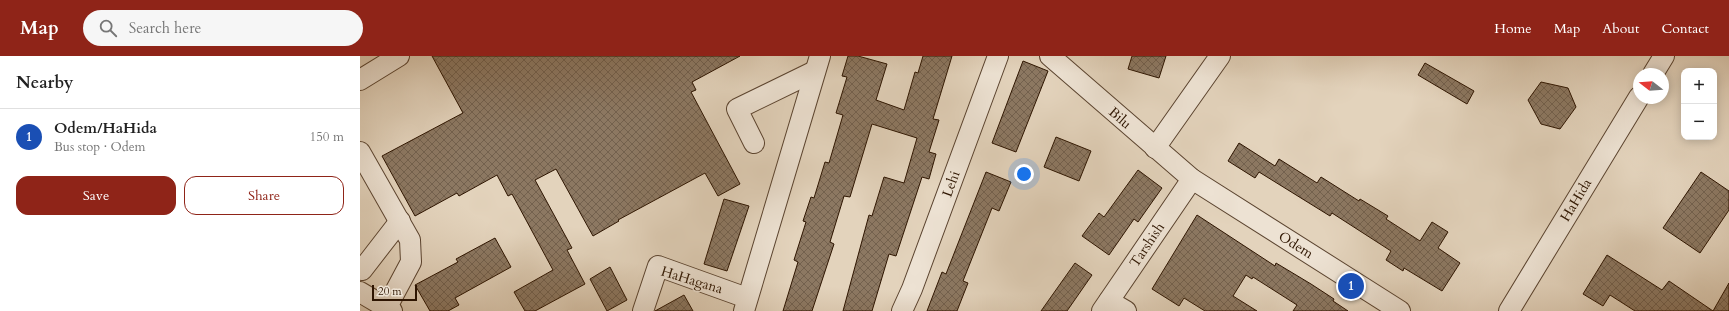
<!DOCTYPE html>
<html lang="en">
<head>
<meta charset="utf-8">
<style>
	:root { --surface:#fff; --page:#f6f6f6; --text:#222; --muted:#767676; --line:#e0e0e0; --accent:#8f2418 }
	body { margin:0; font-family:Cardo,serif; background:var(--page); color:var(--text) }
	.controls { position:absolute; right:12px; top:12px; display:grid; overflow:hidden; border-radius:8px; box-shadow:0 2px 10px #0003 }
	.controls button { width:36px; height:36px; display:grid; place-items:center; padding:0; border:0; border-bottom:1px solid var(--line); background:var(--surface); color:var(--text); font:20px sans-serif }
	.compass { position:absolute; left:1273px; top:12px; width:36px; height:36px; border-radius:50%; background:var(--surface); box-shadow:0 2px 10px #0003; rotate:287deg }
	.scale { position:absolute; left:12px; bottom:10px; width:45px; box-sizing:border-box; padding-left:4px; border:2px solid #2e1501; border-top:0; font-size:11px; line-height:14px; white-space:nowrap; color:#2e1501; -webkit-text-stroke:3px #ede2d3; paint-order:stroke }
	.you { position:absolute; left:664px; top:118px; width:14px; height:14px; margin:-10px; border:3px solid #fff; border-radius:50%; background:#1a73e8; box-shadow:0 0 0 6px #1a73e833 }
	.badge { display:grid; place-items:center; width:26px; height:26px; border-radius:50%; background:var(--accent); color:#fff; font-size:13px; font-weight:700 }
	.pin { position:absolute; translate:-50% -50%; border:2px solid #fff; box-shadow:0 1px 4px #0006 }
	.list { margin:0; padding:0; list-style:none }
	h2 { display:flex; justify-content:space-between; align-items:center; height:52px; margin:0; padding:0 16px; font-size:17px }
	h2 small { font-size:13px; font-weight:400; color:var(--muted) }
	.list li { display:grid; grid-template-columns:26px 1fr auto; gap:12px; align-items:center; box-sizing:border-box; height:56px; padding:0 16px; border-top:1px solid var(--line) }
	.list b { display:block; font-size:15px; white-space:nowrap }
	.list p { margin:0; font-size:13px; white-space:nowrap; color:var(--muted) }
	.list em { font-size:13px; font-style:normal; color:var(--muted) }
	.actions { display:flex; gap:8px; padding:12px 16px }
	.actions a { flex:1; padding:9px 0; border:1px solid var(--accent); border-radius:12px; text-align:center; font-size:14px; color:var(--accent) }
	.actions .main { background:var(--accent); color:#fff }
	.icon { flex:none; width:22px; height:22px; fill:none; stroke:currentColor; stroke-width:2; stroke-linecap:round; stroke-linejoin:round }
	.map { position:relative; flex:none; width:1369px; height:255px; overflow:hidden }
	header { display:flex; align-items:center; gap:24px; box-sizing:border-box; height:56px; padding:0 20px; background:var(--accent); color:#fff }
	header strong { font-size:19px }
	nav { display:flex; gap:22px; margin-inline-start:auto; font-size:14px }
	.search { width:280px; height:36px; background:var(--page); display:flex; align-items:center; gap:10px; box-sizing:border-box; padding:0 14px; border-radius:22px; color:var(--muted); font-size:15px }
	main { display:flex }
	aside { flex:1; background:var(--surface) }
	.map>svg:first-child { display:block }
	.building { fill:url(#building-cross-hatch); stroke:#2e1501 }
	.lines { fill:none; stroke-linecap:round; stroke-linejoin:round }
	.minor-casing { stroke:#5b4430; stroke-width:22 }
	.minor { stroke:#ede2d3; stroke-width:20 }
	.labels { text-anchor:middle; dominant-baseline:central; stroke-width:3; stroke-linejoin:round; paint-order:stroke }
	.street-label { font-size:14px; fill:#2e1501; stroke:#ede2d3 }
</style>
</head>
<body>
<header>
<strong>Map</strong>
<div class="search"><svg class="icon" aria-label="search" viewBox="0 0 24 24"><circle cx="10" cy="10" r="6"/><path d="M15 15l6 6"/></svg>Search here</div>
<nav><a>Home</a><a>Map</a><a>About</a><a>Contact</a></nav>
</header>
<main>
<aside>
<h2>Nearby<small></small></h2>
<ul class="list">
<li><span class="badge" style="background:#1a4fb4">1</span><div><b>Odem/HaHida</b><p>Bus stop · Odem</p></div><em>150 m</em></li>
</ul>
<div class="actions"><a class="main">Save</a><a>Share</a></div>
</aside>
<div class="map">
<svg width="1369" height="255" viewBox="0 0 1369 255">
	<defs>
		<pattern id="building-cross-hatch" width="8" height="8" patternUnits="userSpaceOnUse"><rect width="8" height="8" fill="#8c7862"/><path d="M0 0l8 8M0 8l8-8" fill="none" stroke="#73614e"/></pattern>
	</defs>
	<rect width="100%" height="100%" fill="#e3d3bc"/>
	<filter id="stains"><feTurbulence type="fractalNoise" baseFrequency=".005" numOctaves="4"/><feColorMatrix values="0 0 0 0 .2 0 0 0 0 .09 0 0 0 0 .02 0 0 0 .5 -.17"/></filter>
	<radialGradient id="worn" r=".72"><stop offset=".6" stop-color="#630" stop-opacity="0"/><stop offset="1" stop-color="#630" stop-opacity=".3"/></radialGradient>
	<g class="building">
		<path d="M72,0H380L332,26L336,34L331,36L380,128L358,140L345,117L258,164L259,165L233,180L196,113L175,124L212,192L207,194L225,228L175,255H165L154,236L193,214L152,138L148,140L137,119L99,140L97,137L55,160L22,100L103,57Z"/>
		<path d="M488,0H498L527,8L516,44L544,54L555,16L558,17L563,0H592L573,63L579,64L569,96L576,98L569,123L562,121L536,200L529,198L512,255H483L509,159L512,160L524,121L544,127L557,82L512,68L490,141L484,140L470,186L474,188L452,255H423L438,206L434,204L446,166L443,165L451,141L454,142L465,106L469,107L483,59L476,57L487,21L482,20Z"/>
		<path d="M772,0H806L799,22L768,13Z"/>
		<path d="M663,5L688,15L656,96L632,87Z"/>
		<path d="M1065,7L1114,35L1107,48L1058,19Z"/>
		<path d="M1181,26L1208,32L1216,51L1200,73L1181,68L1168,44Z"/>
		<path d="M696,81L731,95L719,125L684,111Z"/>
		<path d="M879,87L915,110L919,103L957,127L961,121L999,145L1000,143L1028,160L1026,163L1060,185L1072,166L1088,176L1078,192L1100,207L1082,235L1044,212L1043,215L1026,204L1031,195L972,157L970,160L899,116L895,122L868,105Z"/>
		<path d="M778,114L802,132L778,166L774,163L749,199L722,180L739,157L744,161Z"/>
		<path d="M626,116L651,126L639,155L632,152L603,225L608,227L597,255H567L582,216L586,218Z"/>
		<path d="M1341,116L1369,135V154L1340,197L1303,172Z"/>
		<path d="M364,143L389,150L367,215L344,208Z"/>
		<path d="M837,159L915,210L916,207L951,228L974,243L973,245L988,255H933L937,249L893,221L892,223L886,219L873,240L897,255H845L824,242L819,250L792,233Z"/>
		<path d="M135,182L151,211L95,242L99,249L88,255H70L55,229L98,206L96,203Z"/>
		<path d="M1247,199L1302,234L1309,225L1353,255L1369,227V255H1275L1250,239L1243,250L1223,238Z"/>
		<path d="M715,207L732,219L707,255H681Z"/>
		<path d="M250,211L267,244L247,255L230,223Z"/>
		<path d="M324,239L333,255H295Z"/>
	</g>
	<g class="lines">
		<defs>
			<g id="minor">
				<path d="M690,0L832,123L1040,255"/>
				<path d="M1293,18L1304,0"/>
				<path d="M0,24L39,0"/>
				<path d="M394,87L377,53L455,15"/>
				<path d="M795,92L860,0"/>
				<path d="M0,96L50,184L51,206L27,251"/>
				<path d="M2,214L40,165"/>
				<path d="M0,236L32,255"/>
				<path d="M749,245L766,255"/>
				<path d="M283,255L298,210L387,242"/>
				<path d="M384,255L460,0"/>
				<path d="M542,255L552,233L638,0"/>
				<path d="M742,255L832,123"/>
				<path d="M1149,255L1279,41"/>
			</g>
		</defs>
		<use href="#minor" class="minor-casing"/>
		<use href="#minor" class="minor"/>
	</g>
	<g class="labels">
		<g class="street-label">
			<text transform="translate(760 62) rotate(41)">Bilu</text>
			<text transform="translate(591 128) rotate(-70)">Lehi</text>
			<text transform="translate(1216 144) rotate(-59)">HaHida</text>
			<text transform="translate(787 189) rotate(-56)">Tarshish</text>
			<text transform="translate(936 189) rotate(32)">Odem</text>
			<text transform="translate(332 224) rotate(17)">HaHagana</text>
		</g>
	</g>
	<rect width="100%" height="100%" filter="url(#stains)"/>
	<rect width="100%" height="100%" fill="url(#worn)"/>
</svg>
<div class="controls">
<button>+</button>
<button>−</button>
</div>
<svg class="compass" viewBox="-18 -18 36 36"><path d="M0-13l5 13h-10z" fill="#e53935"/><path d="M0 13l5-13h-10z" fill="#767676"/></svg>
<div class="scale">20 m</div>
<div class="you"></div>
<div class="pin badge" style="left:991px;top:230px;background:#1a4fb4">1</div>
</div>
</main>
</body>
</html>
